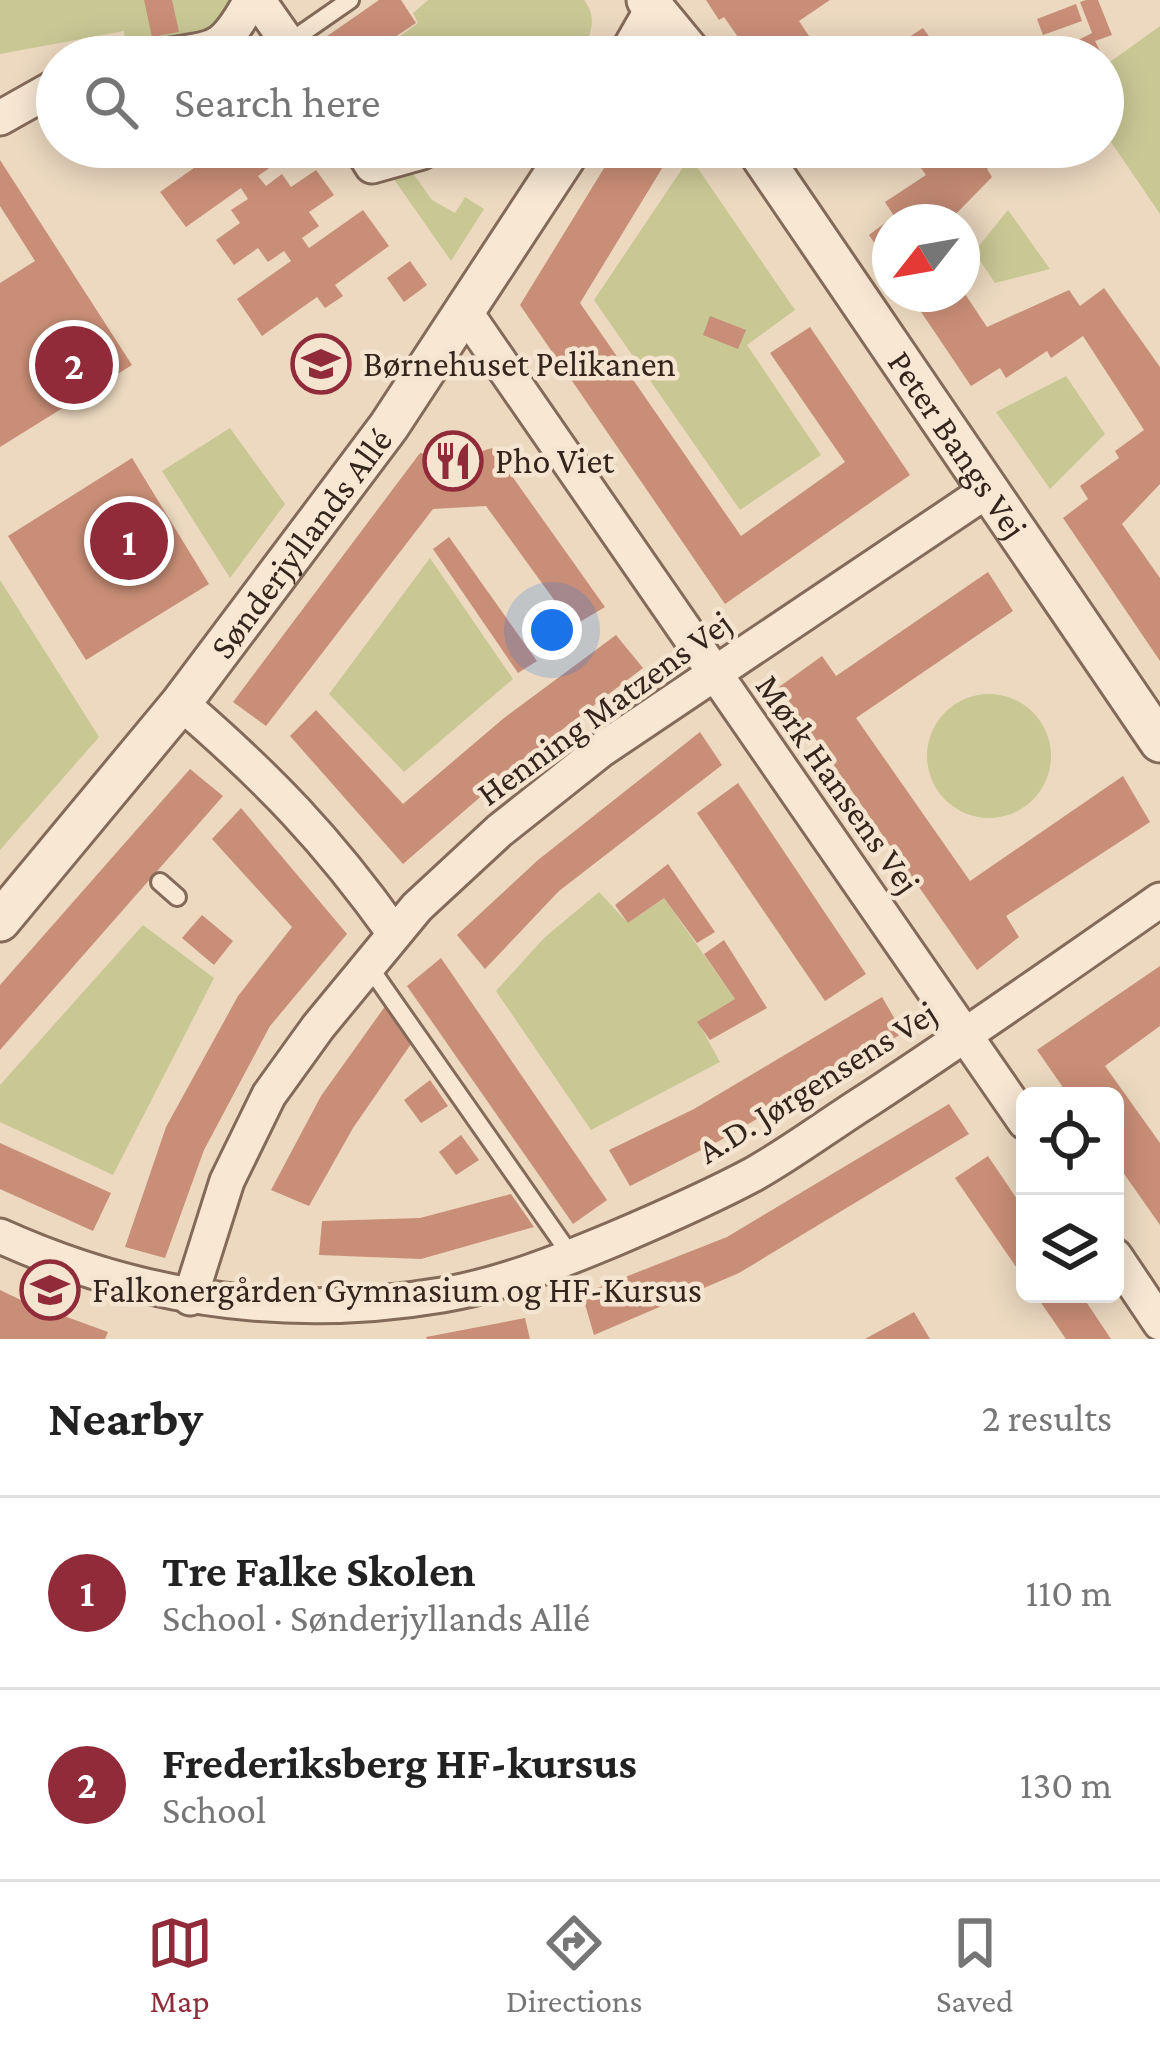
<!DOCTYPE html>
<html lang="en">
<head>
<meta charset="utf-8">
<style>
	:root { --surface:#fff; --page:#f2f2f2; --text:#222; --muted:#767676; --line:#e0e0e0; --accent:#912b3a }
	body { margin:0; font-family:"Crimson Pro",serif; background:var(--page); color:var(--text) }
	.controls { position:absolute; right:36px; bottom:36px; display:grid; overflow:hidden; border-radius:18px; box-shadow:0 6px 30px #0003 }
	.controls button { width:108px; height:108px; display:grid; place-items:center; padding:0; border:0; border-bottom:3px solid var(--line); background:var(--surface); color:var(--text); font:60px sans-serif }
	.compass { position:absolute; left:872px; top:204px; width:108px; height:108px; border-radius:50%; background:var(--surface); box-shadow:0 6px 30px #0003; rotate:239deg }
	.you { position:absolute; left:552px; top:630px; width:42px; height:42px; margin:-30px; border:9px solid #fff; border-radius:50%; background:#1a73e8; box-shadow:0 0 0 18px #1a73e833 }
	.badge { display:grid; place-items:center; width:78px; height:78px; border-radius:50%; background:var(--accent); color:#fff; font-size:39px; font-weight:700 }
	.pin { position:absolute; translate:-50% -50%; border:6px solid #fff; box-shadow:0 3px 12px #0006 }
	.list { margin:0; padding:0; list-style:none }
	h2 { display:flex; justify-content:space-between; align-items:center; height:156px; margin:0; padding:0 48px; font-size:51px }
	h2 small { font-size:39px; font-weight:400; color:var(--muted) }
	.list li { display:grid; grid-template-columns:78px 1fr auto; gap:36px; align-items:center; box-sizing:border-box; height:192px; padding:0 48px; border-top:3px solid var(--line) }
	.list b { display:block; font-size:45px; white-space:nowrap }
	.list p { margin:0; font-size:39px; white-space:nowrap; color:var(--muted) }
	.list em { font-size:39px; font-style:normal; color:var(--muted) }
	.icon { flex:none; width:66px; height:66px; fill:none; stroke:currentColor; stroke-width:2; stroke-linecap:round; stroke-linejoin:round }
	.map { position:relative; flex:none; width:1160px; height:1339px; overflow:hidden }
	.search { position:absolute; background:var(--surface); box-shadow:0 6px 30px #0003; left:36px; right:36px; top:36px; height:132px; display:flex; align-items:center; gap:30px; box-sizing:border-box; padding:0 42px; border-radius:66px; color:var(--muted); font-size:45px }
	.sheet { height:540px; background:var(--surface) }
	nav { display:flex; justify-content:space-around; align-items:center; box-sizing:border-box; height:168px; border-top:3px solid var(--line); background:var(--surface); font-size:33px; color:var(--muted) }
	nav a { display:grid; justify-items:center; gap:6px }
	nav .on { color:var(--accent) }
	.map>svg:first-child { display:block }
	.green { fill:#c9c895 }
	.building { fill:#c98e77 }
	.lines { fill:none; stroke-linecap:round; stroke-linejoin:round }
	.service-casing { stroke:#846a59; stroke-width:22 }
	.minor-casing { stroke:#846a59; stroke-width:39 }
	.tertiary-casing { stroke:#846a59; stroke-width:45 }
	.service { stroke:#f7e7d3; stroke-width:16 }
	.minor { stroke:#f7e7d3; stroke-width:33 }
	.tertiary { stroke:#f7e7d3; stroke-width:39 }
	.labels { text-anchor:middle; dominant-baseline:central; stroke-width:9; stroke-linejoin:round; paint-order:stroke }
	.poi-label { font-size:36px; fill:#34251d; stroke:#f4e4d0; text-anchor:start }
	.street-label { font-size:36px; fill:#34251d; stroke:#f4e4d0 }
</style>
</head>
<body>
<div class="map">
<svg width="1160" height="1339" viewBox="0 0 1160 1339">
	<rect width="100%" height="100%" fill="#ecd9c0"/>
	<g class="green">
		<path d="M0,0H233L220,23L208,31L125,47L124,31L0,54Z"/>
		<path d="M428,0H584C599,20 590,37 578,57H407L395,40L418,23L413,13Z"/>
		<path d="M1160,26V214L1103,130V67Z"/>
		<path d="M690,157L795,310L747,345L821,455L740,510L594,300Z"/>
		<path d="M410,169L432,200L455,213L465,197L484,209L451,261L389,172Z"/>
		<path d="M1008,210L1050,269L995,283L974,252Z"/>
		<path d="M1066,376L1105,434L1050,489L996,412Z"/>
		<path d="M230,428L285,504L230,578L162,471Z"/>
		<path d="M430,558L513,679L404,772L329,694Z"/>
		<path d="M0,580L99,737L0,850Z"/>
		<circle cx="989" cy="756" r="62"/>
		<path d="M599,892L628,923L664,898L735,999L698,1022L720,1062L591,1130L496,991L544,938Z"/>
		<path d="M143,925L214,978L113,1175L0,1122V1085Z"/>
	</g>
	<g class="building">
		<path d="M144,0H172L179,32L152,37Z"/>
		<path d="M379,0H401L416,23L392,39L405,57H316L310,48Z"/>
		<path d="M706,0H830L799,21L823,57H752L724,17L719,20Z"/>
		<path d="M1086,0H1098L1112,35L1095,41L1101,53L1093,57H1065L1061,49L1092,33L1080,2Z"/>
		<path d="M1076,4L1082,21L1043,35L1037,19Z"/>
		<path d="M923,28L944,57H889L886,52Z"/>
		<path d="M211,147H299L258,176L266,186L282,174L291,187L316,170L334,195L309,212L319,226L302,238L309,248L363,210L389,246L335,285L343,296L325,308L317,297L262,336L237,299L291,261L284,251L268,262L258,248L234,265L216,240L240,223L231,210L248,199L241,188L186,227L160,192L215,153Z"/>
		<path d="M617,147H675L580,303L741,536L845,462L770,353L810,327L910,475L725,604L520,305Z"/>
		<path d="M950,147H1005L992,156L995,163L987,169L992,177L948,222H890V266L869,235L894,216L885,202L926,175L921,168Z"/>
		<path d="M0,160L132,365L0,447V283L35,261L0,206Z"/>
		<path d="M410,261L427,285L404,302L387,278Z"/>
		<path d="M1104,288L1160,367V484L1122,524L1160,578V661L1063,518L1088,499L1080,486L1119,458L1115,451L1144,430L1083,336L1051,358L1047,351L1006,378L1000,368L971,386L909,294H965L987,327L1069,290L1080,306Z"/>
		<path d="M710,316L746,330L738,349L703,335Z"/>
		<path d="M492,448L605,607L573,626L486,506L433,509L266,726L233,702L420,453L457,459Z"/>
		<path d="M132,458L209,584L86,660L8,536Z"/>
		<path d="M449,537L537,661L518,673L433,549Z"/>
		<path d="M988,572L1013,611L856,718L970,881L1123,776L1150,822L1006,916L1019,937L977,970L779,687L822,656L836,676Z"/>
		<path d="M616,635L643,668L530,754L403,864L290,736L316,710L403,804L504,718Z"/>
		<path d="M700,732L722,765L559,891L485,969L457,935L538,860Z"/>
		<path d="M190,769L223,796L0,1050V985Z"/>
		<path d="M738,783L866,974L825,1001L697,813Z"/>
		<path d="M241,808L347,934L270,1026L204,1150L165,1258L125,1247L166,1127L238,996L292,927L212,839Z"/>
		<path d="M668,864L715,932L697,943L664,898L628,923L615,905Z"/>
		<path d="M202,915L233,941L214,965L182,938Z"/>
		<path d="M724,940L767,1008L710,1040L697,1022L735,999L704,954Z"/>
		<path d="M441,958L607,1200L573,1224L407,986Z"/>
		<path d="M1160,966V1026L1105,1066L1160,1143V1225L1115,1161V1096H1069L1037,1050Z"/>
		<path d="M882,997L903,1033L721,1140L630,1186L609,1150L694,1109Z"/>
		<path d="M386,1005L413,1041L353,1128L309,1206L271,1190L321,1096Z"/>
		<path d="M430,1080L448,1106L421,1123L404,1100Z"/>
		<path d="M949,1104L969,1134L739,1273L594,1335L582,1294L727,1237Z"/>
		<path d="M461,1135L479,1160L456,1175L439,1152Z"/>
		<path d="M0,1143L111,1193L93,1231L0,1189Z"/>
		<path d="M988,1156L1025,1211V1280L955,1178Z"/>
		<path d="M511,1194L534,1227L421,1259L319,1255L322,1221L420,1218Z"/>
		<path d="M0,1290L23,1301L108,1332L105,1339H0Z"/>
		<path d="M1035,1294H1081L1111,1339H1066Z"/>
		<path d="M914,1312L930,1339H865Z"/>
		<path d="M525,1318L530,1339H427L426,1337Z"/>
	</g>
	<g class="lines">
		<defs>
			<g id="service">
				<path d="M288,43L350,0"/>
				<path d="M160,882L177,897"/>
				<path d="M368,965L572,1257"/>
			</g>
			<g id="minor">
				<path d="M258,0L298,57"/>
				<path d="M157,57C215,47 221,55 251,0"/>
				<path d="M0,118L57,86"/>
				<path d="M360,147L372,166L422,152"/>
				<path d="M466,313L1025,1122"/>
				<path d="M181,703C268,778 327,839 394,933"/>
				<path d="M0,1236C142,1300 288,1321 442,1295C501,1285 559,1262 614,1239C661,1219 709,1198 754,1174C793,1152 830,1124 868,1100C967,1035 1063,968 1160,900"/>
				<path d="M1115,1256L1160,1323"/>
				<path d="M190,1298L227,1181L269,1095L318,1027L417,907L499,831L601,750L988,490"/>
			</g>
			<g id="tertiary">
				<path d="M647,0L694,57"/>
				<path d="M628,57L655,10"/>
				<path id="s1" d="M755,147L1160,742"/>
				<path id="s2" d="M0,921L181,703L389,426L572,147"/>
			</g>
		</defs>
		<use href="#service" class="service-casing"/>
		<use href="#minor" class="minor-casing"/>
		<use href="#tertiary" class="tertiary-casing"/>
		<use href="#service" class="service"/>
		<use href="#minor" class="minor"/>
		<use href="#tertiary" class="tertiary"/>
	</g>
	<defs>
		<symbol id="school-ring" viewBox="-11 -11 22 22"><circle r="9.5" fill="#f4e4d0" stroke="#912b3a" stroke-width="1.5"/><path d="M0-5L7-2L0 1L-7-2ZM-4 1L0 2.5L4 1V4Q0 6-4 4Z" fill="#912b3a"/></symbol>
		<symbol id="restaurant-ring" viewBox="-11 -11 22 22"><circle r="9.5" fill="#f4e4d0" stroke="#912b3a" stroke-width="1.5"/><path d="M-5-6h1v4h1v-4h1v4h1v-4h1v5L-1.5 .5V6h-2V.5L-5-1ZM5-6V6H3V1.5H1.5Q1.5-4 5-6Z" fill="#912b3a"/></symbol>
	</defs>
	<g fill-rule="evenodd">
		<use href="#school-ring" x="288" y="331" width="66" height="66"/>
		<use href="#restaurant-ring" x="420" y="428" width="66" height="66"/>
		<use href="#school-ring" x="17" y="1257" width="66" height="66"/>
	</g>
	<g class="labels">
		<g class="poi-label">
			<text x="363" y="364">Børnehuset Pelikanen</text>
			<text x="495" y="461">Pho Viet</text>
			<text x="92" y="1290">Falkonergården Gymnasium og HF-Kursus</text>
		</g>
		<g class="street-label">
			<text stroke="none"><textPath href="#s1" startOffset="360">Peter Bangs Vej</textPath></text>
			<text stroke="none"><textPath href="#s2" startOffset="483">Sønderjyllands Allé</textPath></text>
			<text transform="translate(604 708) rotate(-36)">Henning Matzens Vej</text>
			<text transform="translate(838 784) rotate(55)">Mørk Hansens Vej</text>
			<text transform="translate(817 1082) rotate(-32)">A.D. Jørgensens Vej</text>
		</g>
	</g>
</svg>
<div class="controls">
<button><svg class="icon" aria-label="locate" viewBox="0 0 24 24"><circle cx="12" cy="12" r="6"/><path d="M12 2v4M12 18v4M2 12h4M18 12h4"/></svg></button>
<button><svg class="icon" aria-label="layers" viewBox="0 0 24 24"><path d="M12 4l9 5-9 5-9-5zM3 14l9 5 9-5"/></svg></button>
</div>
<svg class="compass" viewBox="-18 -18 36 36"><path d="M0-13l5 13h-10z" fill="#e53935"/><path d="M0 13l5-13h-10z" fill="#767676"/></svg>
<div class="you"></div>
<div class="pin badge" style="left:129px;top:541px">1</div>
<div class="pin badge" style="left:74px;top:365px">2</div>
<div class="search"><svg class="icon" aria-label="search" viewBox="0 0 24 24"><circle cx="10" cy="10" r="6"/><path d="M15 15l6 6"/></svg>Search here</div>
</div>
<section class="sheet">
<h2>Nearby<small>2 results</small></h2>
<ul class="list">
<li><span class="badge">1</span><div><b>Tre Falke Skolen</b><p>School · Sønderjyllands Allé</p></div><em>110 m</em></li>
<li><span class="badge">2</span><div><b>Frederiksberg HF-kursus</b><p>School</p></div><em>130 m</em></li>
</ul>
</section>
<nav>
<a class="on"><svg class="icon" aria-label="map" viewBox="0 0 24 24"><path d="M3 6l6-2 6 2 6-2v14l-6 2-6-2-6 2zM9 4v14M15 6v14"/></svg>Map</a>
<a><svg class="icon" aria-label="directions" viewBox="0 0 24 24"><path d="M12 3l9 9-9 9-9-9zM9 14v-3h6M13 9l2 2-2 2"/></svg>Directions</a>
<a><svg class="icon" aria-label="saved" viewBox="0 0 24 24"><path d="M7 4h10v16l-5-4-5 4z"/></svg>Saved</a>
</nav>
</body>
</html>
